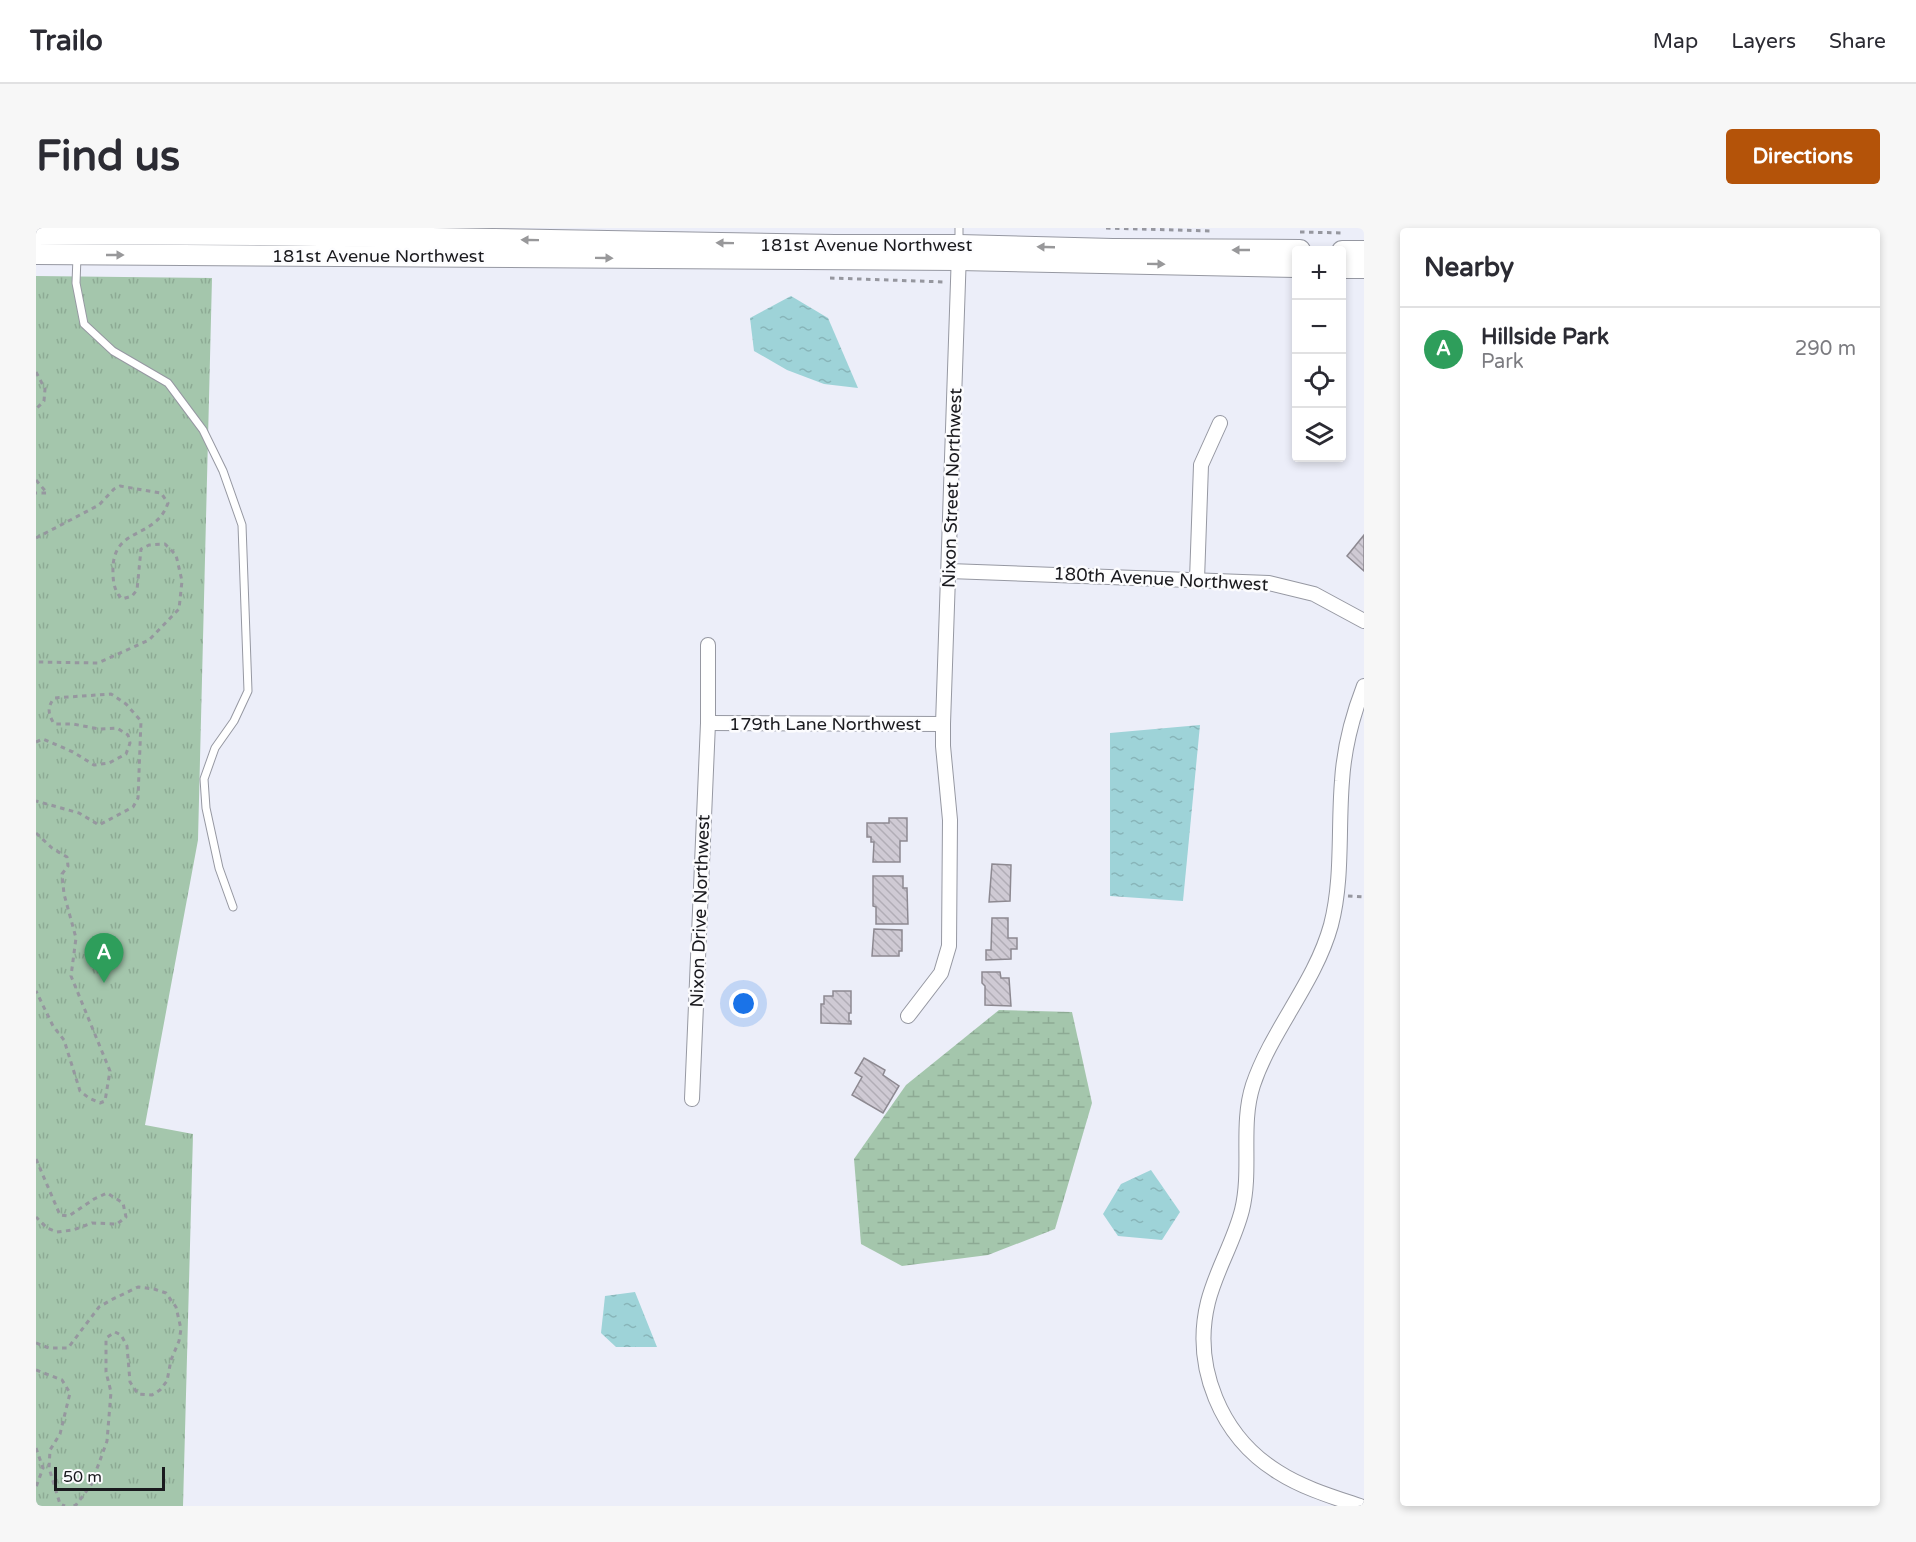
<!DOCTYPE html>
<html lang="en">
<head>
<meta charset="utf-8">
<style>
	:root { --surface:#fff; --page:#f7f7f7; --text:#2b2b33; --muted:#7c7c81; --line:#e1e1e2; --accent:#b45309 }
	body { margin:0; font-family:"Varela Round",sans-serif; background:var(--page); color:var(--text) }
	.controls { position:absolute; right:18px; top:18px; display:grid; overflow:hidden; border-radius:6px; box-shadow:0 3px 9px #0003 }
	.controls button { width:54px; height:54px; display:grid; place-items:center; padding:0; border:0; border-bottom:2px solid var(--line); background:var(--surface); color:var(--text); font:30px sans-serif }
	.scale { position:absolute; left:18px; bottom:15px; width:111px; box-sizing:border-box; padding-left:6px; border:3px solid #1a1a1e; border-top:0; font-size:16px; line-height:21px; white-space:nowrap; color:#1a1a1e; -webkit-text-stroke:4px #fcfcfe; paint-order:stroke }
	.you { position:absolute; left:708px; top:776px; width:21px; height:21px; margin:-15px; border:4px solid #fff; border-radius:50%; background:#1a73e8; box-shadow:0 0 0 9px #1a73e833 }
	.badge { display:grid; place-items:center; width:39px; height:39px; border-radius:50%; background:var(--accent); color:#fff; font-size:20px; font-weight:700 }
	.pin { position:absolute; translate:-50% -50px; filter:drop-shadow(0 2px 3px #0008) }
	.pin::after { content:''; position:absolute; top:32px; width:21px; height:18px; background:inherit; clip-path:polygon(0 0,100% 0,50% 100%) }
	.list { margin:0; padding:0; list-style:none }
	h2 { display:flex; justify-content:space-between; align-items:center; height:78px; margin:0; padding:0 24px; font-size:26px }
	h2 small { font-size:20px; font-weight:400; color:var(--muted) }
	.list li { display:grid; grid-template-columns:39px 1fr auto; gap:18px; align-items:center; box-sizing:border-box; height:84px; padding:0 24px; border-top:2px solid var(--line) }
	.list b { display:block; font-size:22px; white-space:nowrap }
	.list p { margin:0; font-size:20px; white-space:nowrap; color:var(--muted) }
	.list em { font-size:20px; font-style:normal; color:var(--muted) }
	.icon { flex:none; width:33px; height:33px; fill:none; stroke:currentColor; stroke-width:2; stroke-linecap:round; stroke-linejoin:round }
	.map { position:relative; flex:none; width:1328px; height:1278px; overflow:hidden; border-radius:6px }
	header { display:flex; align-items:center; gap:36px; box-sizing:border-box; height:84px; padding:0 30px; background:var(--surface); border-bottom:2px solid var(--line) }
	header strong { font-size:28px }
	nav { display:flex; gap:33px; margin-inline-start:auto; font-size:21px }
	.intro { display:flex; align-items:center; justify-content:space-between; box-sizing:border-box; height:144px; padding:0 36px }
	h1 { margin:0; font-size:42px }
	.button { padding:15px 27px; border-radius:6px; background:var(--accent); color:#fff; font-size:21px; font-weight:700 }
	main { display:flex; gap:36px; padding:0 36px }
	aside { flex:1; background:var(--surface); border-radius:6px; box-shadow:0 3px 9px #0003 }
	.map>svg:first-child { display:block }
	.wetland { fill:url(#wetland-marsh) }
	.park { fill:url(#park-tufts) }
	.water { fill:url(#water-ripples) }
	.building { fill:url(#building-back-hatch); stroke:#8d8991; stroke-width:1.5 }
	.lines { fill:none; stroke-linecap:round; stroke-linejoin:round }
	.lane-casing { stroke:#9698a2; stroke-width:9 }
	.street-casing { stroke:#9698a2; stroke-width:16 }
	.secondary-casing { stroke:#9698a2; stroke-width:22 }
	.path { stroke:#96979f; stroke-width:3; stroke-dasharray:4.5 4.5; stroke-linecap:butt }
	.lane { stroke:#fff; stroke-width:7 }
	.street { stroke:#fff; stroke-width:14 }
	.secondary { stroke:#fff; stroke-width:20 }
	.oneway { fill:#98989a }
	.labels { text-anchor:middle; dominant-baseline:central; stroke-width:5; stroke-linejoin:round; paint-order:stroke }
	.street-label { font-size:18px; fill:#1a1a1e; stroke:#fcfcfe }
</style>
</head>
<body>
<header>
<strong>Trailo</strong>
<nav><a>Map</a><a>Layers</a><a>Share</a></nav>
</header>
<div class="intro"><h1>Find us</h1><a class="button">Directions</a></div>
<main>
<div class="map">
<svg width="1328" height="1278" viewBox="0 0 1328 1278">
	<defs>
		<pattern id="wetland-marsh" width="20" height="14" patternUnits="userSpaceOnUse" patternTransform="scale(1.5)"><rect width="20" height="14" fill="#a4c6ac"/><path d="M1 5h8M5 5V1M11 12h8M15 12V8" fill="none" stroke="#8daa94"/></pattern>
		<pattern id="park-tufts" width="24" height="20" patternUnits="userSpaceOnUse" patternTransform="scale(1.5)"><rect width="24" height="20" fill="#a4c6ac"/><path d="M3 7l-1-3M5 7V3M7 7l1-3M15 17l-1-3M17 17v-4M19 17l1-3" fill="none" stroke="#8daa94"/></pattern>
		<pattern id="water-ripples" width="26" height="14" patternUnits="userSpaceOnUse" patternTransform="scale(1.5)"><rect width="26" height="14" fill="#9ed3d8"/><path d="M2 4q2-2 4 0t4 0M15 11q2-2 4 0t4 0" fill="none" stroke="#88b5b9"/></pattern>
		<pattern id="building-back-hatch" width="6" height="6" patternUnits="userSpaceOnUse" patternTransform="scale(1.5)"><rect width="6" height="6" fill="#cfcad4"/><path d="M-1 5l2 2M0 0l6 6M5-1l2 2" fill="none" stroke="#b1adb6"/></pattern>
	</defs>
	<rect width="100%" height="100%" fill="#eceef9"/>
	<path class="wetland" d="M963,782L1036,784L1056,875L1019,1001L952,1027L866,1038L825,1016L818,931L870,857Z"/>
	<path class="park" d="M0,48L176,50L162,612L109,897L157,906L147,1278H0Z"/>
	<g class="water">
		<path d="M755,68L792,90L822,160L788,156L751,142L718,123L714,90Z"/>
		<path d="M1164,497L1147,673L1074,668V505Z"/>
		<path d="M1115,942L1144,984L1126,1012L1082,1008L1067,986L1085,956Z"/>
		<path d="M599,1064L621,1119H580L565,1105L569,1068Z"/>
	</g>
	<g class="building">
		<path d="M1328,307V343L1311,328Z"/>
		<path d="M853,590H871V613H864V634H837L838,614H835V609H831V595H853Z"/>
		<path d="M956,636L975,637L974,673L953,674Z"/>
		<path d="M837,648H867V660H871L872,696H840V679L837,678Z"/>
		<path d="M956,690H972V710H981V721H975V731L950,732V722H955Z"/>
		<path d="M838,701L866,702V723H863V728H836Z"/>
		<path d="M946,744H964L965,750H973L975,778L949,777V758L946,755Z"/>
		<path d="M797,763H815V785H813V793H815V796L785,795V776H788V768H797Z"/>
		<path d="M828,830L849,842L847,847L863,858L847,885L816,867L826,849L819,845Z"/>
	</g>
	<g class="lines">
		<defs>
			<g id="lane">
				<path d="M923,0V15"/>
				<path d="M41,29L40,55L48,96L77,123L132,155L167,202L187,243L206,297L212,463L198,493L179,520L168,551L170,580L183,640L197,679"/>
			</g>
			<g id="street">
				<path d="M913,343L1233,355L1278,366L1328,393"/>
				<path d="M1161,352L1165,237L1184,195"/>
				<path d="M672,495L907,496"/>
				<path d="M872,788L905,745L913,718L914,592L907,518V496L923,24"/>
				<path d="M656,871L672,495V417"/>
				<path d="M1324,1278C1297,1269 1267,1260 1242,1244C1185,1209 1156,1139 1172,1074C1180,1042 1198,1014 1206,982C1216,941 1204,897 1217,857C1236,801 1279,755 1295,697C1307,651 1302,601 1306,553C1308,520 1316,489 1328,458"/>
			</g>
			<g id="secondary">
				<path d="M0,6L223,7L799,17H923L1077,21L1264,22"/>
				<path d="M1306,23H1328"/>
				<path d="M0,26L923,32L1260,39"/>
				<path d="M1306,40H1328"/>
			</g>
		</defs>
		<use href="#lane" class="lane-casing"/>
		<use href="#street" class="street-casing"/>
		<use href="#secondary" class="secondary-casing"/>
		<g class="path">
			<path d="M1070,0L1176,3"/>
			<path d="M1264,4L1308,5"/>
			<path d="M794,50L910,54"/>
			<path d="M0,144L9,161L8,173L0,181"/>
			<path d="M0,252L11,265H0"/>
			<path d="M0,310L63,277L78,261L84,258L125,265L132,275C119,313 75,297 77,345C77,355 79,364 86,371L96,368L101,362L105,321L113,317L129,316L140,327L146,353L143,381L113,412L62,435L0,434"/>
			<path d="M0,514L7,511L37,524L58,537L73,535L90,526L94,515L92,507L81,500L63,501L37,496H18C12,485 11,480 18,470L75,466L90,476L105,493L102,570L97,579L63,597L43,585L0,573"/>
			<path d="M0,605L16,620L31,629L32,638L26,646L28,666L40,710L35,748L74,843L69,873L64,875L53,870L44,863L28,812L17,798L0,763"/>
			<path d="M1312,668L1328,669"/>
			<path d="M0,931L24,987L33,988L58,971L71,965L87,975L90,989L81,996L56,995L37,1002L21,1004L11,1000L0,989"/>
			<path d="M0,1115L13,1120H32L63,1079L75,1072L102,1059L118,1061L130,1065L140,1079L145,1101L143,1113L135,1132L131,1153L124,1162L116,1167L102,1166L94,1154L91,1118L85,1107L79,1104L70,1110V1144L75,1164L71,1213L55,1257L40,1277L37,1278"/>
			<path d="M0,1142L26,1152L34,1165L24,1206L14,1222L13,1240L24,1276L29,1278"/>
			<path d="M0,1220L7,1240L0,1259"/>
		</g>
		<use href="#lane" class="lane"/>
		<use href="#street" class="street"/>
		<use href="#secondary" class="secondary"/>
	</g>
	<defs><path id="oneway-solid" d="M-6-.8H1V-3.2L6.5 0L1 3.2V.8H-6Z" transform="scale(1.5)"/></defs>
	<g class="oneway">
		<use href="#oneway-solid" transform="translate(494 12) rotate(-179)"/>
		<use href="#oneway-solid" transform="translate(689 15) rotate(-179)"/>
		<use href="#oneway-solid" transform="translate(1010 19) rotate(-178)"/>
		<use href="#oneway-solid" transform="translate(1205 22) rotate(-180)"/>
		<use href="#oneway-solid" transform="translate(79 27)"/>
		<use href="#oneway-solid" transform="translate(568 30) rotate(1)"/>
		<use href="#oneway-solid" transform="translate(1120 36) rotate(1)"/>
	</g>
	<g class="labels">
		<g class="street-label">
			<text x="830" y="17">181st Avenue Northwest</text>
			<text x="342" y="28">181st Avenue Northwest</text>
			<text transform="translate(916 260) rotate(-88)">Nixon Street Northwest</text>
			<text transform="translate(1125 351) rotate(3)">180th Avenue Northwest</text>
			<text x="789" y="496">179th Lane Northwest</text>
			<text transform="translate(664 683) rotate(-88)">Nixon Drive Northwest</text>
		</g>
	</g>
</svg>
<div class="controls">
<button>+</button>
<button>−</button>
<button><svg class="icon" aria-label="locate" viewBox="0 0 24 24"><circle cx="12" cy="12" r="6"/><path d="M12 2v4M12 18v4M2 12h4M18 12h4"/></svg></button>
<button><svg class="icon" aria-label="layers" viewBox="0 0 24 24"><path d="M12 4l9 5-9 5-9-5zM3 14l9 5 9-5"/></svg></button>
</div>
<div class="scale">50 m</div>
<div class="you"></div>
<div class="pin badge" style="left:68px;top:755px;background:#2e9e5b">A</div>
</div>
<aside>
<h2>Nearby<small></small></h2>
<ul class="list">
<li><span class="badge" style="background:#2e9e5b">A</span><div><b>Hillside Park</b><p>Park</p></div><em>290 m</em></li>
</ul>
</aside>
</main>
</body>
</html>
